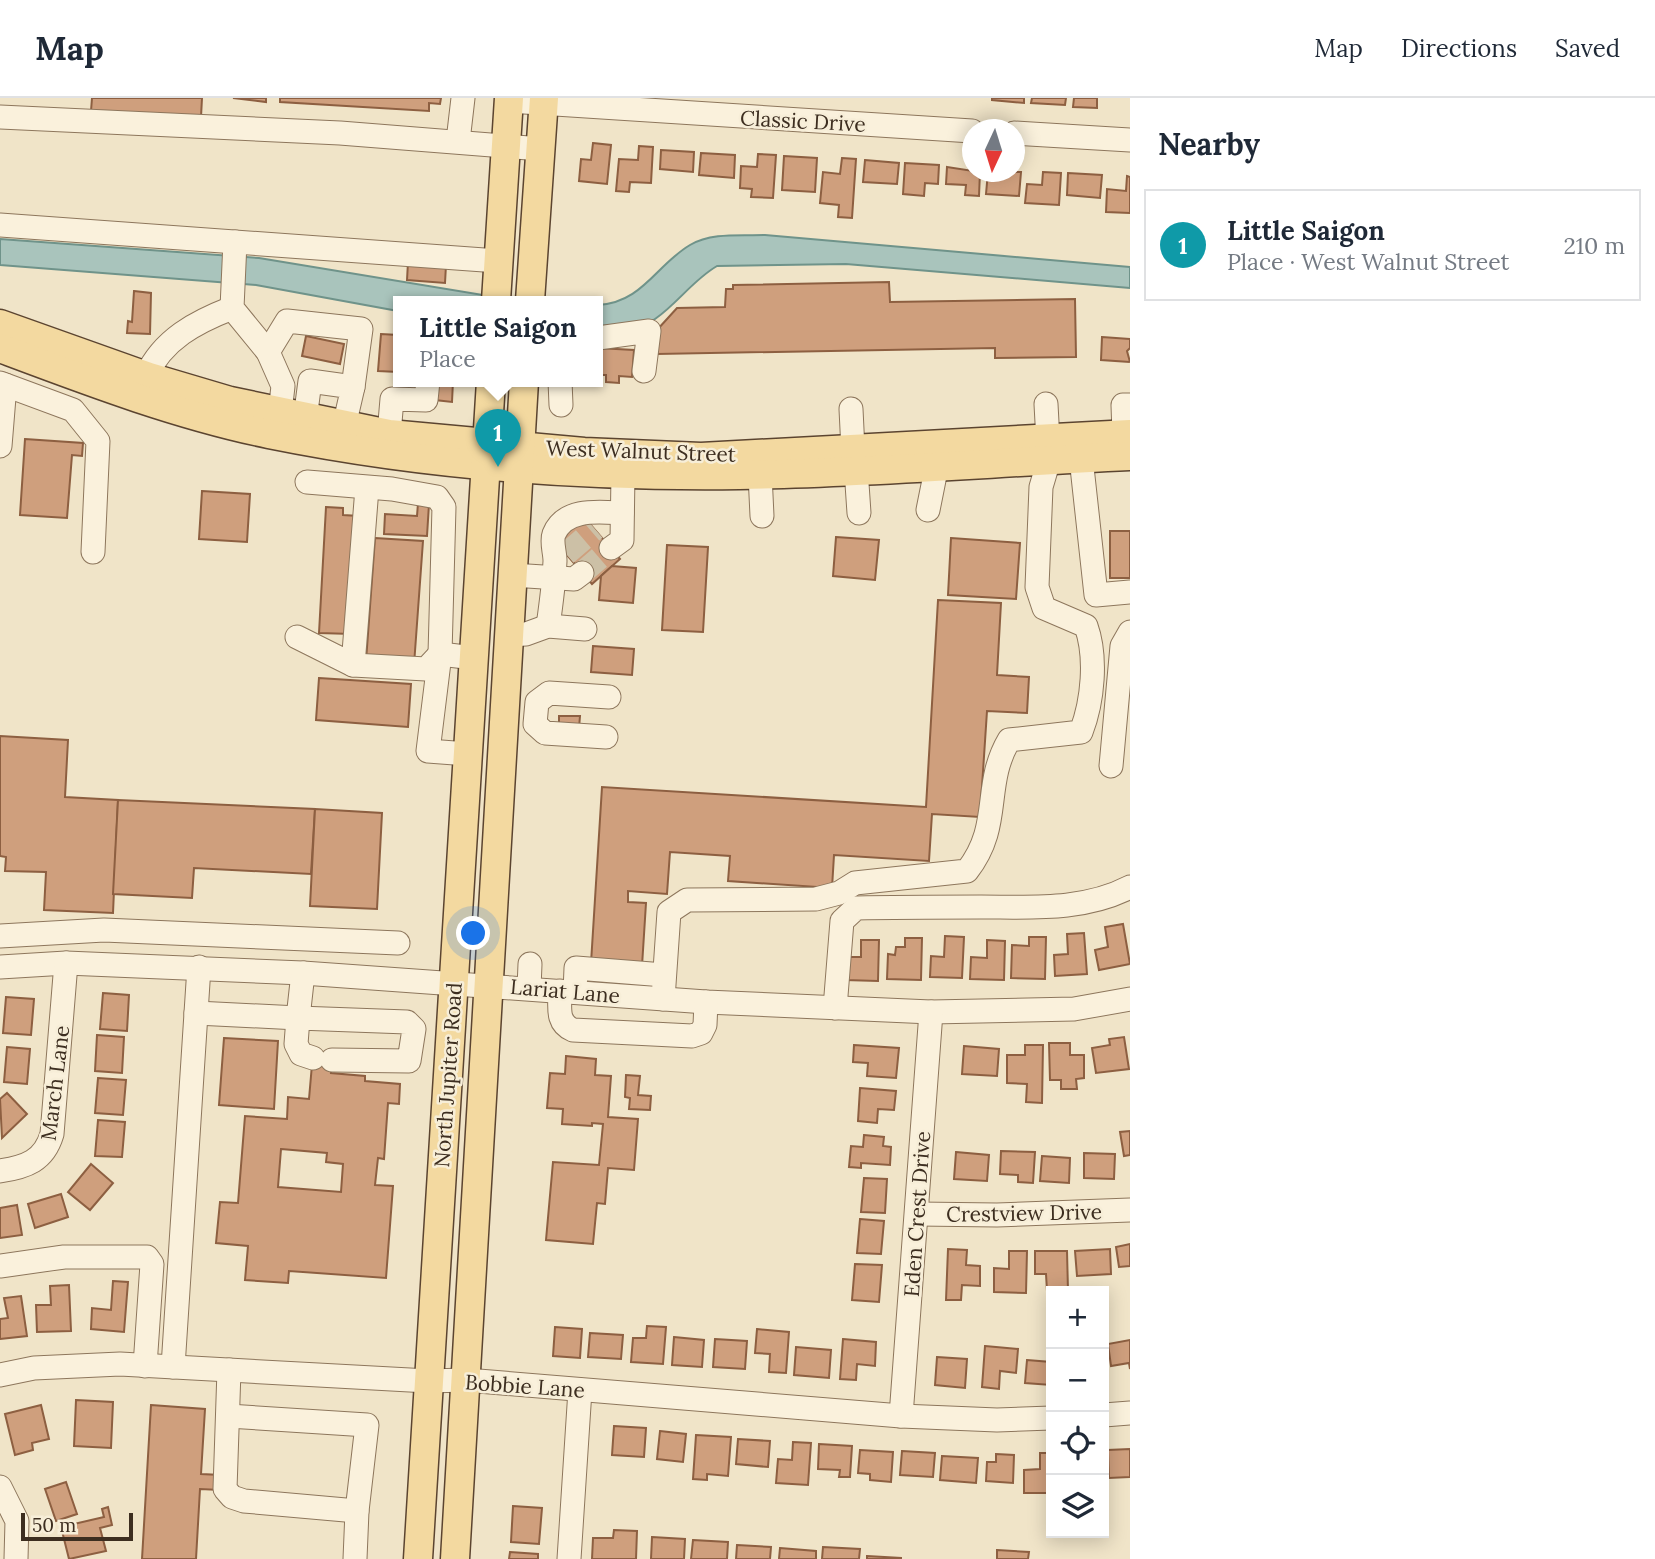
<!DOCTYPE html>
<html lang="en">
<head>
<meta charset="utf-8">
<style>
	:root { --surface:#fff; --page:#f6f6f7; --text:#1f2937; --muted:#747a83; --line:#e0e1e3; --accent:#b45309 }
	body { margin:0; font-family:Lora,serif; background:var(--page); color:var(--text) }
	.controls { position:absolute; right:21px; bottom:21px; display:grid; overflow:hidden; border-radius:0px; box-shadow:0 4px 18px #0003 }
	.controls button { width:63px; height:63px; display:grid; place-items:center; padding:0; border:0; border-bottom:2px solid var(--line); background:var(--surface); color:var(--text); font:35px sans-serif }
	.compass { position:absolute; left:962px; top:21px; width:63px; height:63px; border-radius:50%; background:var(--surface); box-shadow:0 4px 18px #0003; rotate:184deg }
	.scale { position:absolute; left:21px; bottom:18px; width:112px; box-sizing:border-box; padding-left:7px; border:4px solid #3d2e20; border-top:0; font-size:19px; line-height:24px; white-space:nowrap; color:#3d2e20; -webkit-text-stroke:5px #f7eed8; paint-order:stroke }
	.you { position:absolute; left:474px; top:836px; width:24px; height:24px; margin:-18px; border:5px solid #fff; border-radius:50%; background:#1a73e8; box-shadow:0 0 0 10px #1a73e833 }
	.badge { display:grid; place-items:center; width:46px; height:46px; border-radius:50%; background:var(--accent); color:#fff; font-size:23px; font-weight:700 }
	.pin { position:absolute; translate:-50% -58px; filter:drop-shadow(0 2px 4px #0008) }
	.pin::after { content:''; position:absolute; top:37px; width:24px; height:21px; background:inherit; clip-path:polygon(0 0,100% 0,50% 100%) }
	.popup { position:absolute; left:393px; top:198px; width:210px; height:91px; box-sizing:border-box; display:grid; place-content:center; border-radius:0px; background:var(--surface); filter:drop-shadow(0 2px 5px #0005); font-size:23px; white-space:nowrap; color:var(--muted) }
	.popup b { font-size:26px; color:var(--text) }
	.popup::after { content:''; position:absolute; left:50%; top:100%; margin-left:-14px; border:14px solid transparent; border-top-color:var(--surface) }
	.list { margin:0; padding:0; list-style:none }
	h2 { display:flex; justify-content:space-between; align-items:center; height:91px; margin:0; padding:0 28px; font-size:30px }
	h2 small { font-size:23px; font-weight:400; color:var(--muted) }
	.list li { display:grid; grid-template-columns:46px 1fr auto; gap:21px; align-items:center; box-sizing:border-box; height:112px; margin:0 14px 14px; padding:0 14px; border:2px solid var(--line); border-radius:0px }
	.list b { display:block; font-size:26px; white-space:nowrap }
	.list p { margin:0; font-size:23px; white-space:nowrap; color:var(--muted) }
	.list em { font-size:23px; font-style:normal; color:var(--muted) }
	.icon { flex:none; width:38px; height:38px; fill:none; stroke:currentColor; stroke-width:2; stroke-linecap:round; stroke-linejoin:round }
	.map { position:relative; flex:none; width:1130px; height:1461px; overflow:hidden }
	header { display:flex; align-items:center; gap:42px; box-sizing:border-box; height:98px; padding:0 35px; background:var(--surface); border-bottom:2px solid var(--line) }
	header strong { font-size:33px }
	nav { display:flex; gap:38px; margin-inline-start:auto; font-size:24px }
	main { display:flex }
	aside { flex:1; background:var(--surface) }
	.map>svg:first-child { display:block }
	.water { fill:#a9c4bc; stroke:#6f938a; stroke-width:2 }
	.building { fill:#cf9f7d; stroke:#8d5f41; stroke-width:2; fill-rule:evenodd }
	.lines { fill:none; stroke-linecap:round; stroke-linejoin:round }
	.minor-tunnel { stroke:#ccc0a6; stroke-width:23; stroke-dasharray:23 11; stroke-linecap:butt }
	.minor-casing { stroke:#8d765c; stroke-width:25 }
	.major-casing { stroke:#5b4430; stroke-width:31 }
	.minor { stroke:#faf1dc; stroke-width:23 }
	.major { stroke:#f3d9a0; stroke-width:28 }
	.labels { text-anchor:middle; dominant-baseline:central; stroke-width:5; stroke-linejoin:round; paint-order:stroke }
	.street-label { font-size:21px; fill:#3d2e20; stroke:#f7eed8 }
</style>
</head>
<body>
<header>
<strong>Map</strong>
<nav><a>Map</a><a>Directions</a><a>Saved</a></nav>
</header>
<main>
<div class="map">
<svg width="1130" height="1461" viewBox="0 0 1130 1461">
	<rect width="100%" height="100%" fill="#f0e4c8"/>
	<g class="water">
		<path d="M765,137L1130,169V190L846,166L717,168C693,182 678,205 655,221C639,232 616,233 598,236V207C642,205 656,167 690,147C712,134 741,138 765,137Z"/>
		<path d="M0,141L259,160L519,203H398V213L256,187L0,167Z"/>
	</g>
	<g class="building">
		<path d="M92,0H202L201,19L91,13Z"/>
		<path d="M233,0H266V4Z"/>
		<path d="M280,0H441L440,6L429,5V13L280,4Z"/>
		<path d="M992,0H1024V5L992,2Z"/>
		<path d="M1032,0H1066L1065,7L1031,5Z"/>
		<path d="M1074,0H1097V10L1073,9Z"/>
		<path d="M593,45L611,47L607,86L579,83L581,61L591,62Z"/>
		<path d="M639,48L653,49L651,85L630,84L629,94L616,93L619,61L638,62Z"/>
		<path d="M661,52L694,54L693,74L660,71Z"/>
		<path d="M701,55L735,57L734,80L699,77Z"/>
		<path d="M758,56L776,57L773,100L751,99L752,91L740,90L741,68L757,69Z"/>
		<path d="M784,58L817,60L815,94L782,92Z"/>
		<path d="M842,60L856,61L852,120L838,119L839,107L820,105L823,74L840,76Z"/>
		<path d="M865,62L899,65L897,86L863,84Z"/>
		<path d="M905,65L939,67L938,86L925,85L924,98L903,96Z"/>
		<path d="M947,69L980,74L979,98L965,97L966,87L946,86Z"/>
		<path d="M988,74H1021L1019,98L986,96Z"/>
		<path d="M1043,74L1061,75L1059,107L1025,105L1027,86L1042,87Z"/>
		<path d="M1068,75L1102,77L1100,100L1067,97Z"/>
		<path d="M1127,78L1130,79V115L1106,114L1107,91L1126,93Z"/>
		<path d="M408,164L446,167L445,185L407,182Z"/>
		<path d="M889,184L890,204L1075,201L1076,259L995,260V250L657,256V232L677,210L725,209L726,191H733V187Z"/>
		<path d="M134,193L151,195L150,236L127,235L128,223L132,224Z"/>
		<path d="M381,236L398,237V274L378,273Z"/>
		<path d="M306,238L344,246L340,266L302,258Z"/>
		<path d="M1102,239L1130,241V250L1127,253L1130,264L1101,262Z"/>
		<path d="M598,250L634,252L632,279L619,278V285L606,284V277H598Z"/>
		<path d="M436,283H453L452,304L435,302Z"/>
		<path d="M25,341L83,345L82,358L72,357L67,420L20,417Z"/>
		<path d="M202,393L250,396L247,444L199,441Z"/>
		<path d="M418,405L429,406L427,438L384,436L385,416L417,418Z"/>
		<path d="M326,409L343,410V417L359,418L352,536L319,535Z"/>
		<path d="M583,418L620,461L592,486L555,443Z"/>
		<rect x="1110" y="433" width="20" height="47"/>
		<path d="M836,439L879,442L875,482L833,478Z"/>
		<path d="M375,440L423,443L414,567L366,563Z"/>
		<path d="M951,440L1020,445L1016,501L948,497Z"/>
		<path d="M667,447L708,449L703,534L662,532Z"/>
		<path d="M612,468L636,470L633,505L599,502L601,478Z"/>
		<path d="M938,502L1001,505L997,577L1029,579L1027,615L987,613L980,719L932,716L929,763L834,757L832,790L728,783L730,758L670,754L667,796L628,793V804L646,805L642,868L591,865L602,689L926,709Z"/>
		<path d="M593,548L634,551L632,577L591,574Z"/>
		<path d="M319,580L411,586L408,629L316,622Z"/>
		<path d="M559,618H580L579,630L559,629Z"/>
		<path d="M0,638L68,642L65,699L118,702L113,815L44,812L46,774L5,773L6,759L0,758Z"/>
		<path d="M118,702L315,711L311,776L194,770L192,800L113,796Z"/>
		<path d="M315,711L382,715L377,811L310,808Z"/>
		<path d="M1123,826L1130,866L1099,872L1095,852L1108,849L1105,829Z"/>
		<path d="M1084,835L1087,876L1055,878L1054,857L1068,856L1067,836Z"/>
		<path d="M945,838L964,839L962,880L930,879L931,858L944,859Z"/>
		<path d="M1029,839H1046L1045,881L1011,880L1012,847L1029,848Z"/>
		<path d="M905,840H922L921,882L887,881L888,856L895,857L896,849H905Z"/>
		<path d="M861,842H879L878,883L845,882L846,859H861Z"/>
		<path d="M987,842L1005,843L1004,882L970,881L971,859L987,860Z"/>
		<path d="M103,895L129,897L127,933L100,931Z"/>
		<path d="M6,899L34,901L31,937L3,935Z"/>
		<path d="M97,937L124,939L122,975L95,973Z"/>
		<path d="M1124,939L1129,971L1096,975L1092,950L1110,947L1109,941Z"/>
		<path d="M224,940L278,943L274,1011L219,1007Z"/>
		<path d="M1049,945H1070V957H1084V980L1076,981L1077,991H1061V982H1050Z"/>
		<path d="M854,947L899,950L896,980L867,978L868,965L853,964Z"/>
		<path d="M1025,947H1043L1042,1005L1026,1004L1027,986L1007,985V957H1025Z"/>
		<path d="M964,948L999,951L997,978L962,976Z"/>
		<path d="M7,949L30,951L27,986L4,984Z"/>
		<path d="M313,955L333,957L331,975L365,978V983L400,986L399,1006L388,1005L384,1061L378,1060L375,1087L393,1088L386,1180L289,1173L288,1185L245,1182L248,1148L216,1145L220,1104L238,1105L245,1018L287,1021L288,999L309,1001ZM281,1051L327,1055L326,1064L343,1066L341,1094L278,1089Z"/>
		<path d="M566,958L596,961L595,977L611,978L608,1019L638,1021L634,1072L608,1070L605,1106L597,1105L593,1146L546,1142L553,1064L599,1067L603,1026L592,1025V1028L562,1026L563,1011L547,1010L550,975L565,976Z"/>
		<path d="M626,977L640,978L638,997L651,998L650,1012L629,1011L630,1000L625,999Z"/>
		<path d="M98,980L126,982L123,1017L95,1015Z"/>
		<path d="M860,990L896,993L894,1012L878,1011L877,1025L858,1023Z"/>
		<path d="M7,995L27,1016L2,1040L0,1001Z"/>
		<path d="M98,1022L125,1024L122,1059L95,1058Z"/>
		<path d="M1130,1033V1057L1124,1058L1120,1034Z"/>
		<path d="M864,1037L884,1039L883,1048L891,1049L890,1067L861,1065V1070L849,1069L851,1048L863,1049Z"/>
		<path d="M1001,1053L1035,1054L1033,1085L1018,1084V1077L1000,1076Z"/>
		<path d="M956,1054L989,1057L987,1083L954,1081Z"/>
		<path d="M1084,1055L1115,1056L1114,1081L1084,1080Z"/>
		<path d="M1042,1058L1070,1060L1069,1085L1040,1083Z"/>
		<path d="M91,1066L113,1085L90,1112L68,1094Z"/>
		<path d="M864,1080L887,1081L885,1115L861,1114Z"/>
		<path d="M61,1096L68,1119L35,1130L28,1106Z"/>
		<path d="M17,1107L22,1137L0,1140V1110Z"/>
		<path d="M860,1121L884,1123L881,1156L857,1155Z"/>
		<path d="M1130,1146V1168L1119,1169L1116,1149Z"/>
		<path d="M948,1151L967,1152L966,1167L980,1168V1188L962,1187L961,1202H946Z"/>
		<path d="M1110,1151L1111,1176L1077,1178L1075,1153Z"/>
		<path d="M1009,1153H1027L1026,1195L994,1194V1170L1009,1171Z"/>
		<path d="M1035,1153H1067L1068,1193H1047L1046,1176H1035Z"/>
		<path d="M855,1166L882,1167L879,1204L852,1202Z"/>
		<path d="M113,1183L128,1184L124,1234L91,1231L92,1210L111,1212Z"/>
		<path d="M69,1187L71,1233L37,1234L36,1207H51L50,1188Z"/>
		<path d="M21,1198L27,1238L0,1241V1221L8,1220L4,1200Z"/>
		<path d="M647,1228L666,1229L663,1266L631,1264L633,1240H646Z"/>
		<path d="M555,1229L582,1231L580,1260L553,1258Z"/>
		<path d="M757,1231L789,1234L786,1275L769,1274L770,1256L755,1255Z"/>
		<path d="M590,1235L623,1237L621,1261L588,1259Z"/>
		<path d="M674,1239L704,1242L702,1269L672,1267Z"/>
		<path d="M715,1241L747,1243L745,1271L713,1269Z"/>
		<path d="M843,1241L876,1244L875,1268L857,1266L856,1282L840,1281Z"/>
		<path d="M1130,1242V1271L1129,1265L1111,1268L1108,1246Z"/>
		<path d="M985,1248L1018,1251L1016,1275L1000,1273L999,1291L982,1289Z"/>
		<path d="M796,1249L831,1252L829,1280L794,1277Z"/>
		<path d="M937,1259L967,1261L965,1290L935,1287Z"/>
		<path d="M1027,1262L1051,1264V1287L1025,1285Z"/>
		<path d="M76,1302L113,1304L111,1350L74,1348Z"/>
		<path d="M41,1307L49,1341L32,1345L33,1352L15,1357L5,1316Z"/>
		<path d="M151,1307L205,1311L201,1376L221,1377L220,1392L200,1391L196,1461H142Z"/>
		<path d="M614,1328L646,1330L644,1359L612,1357Z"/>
		<path d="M660,1333L686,1336L683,1364L657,1361Z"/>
		<path d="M696,1337L731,1339L728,1378L707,1376V1382L693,1381Z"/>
		<path d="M738,1341L770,1343L768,1369L736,1366Z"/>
		<path d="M793,1344L811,1345L808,1387L776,1385L778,1361L792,1362Z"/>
		<path d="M819,1346L852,1348L850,1379H839L840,1372L818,1371Z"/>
		<path d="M1130,1351V1379L1109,1380L1108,1352Z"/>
		<path d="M860,1352L893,1354L891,1384L870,1382V1376L858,1375Z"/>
		<path d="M902,1353L935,1355L933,1379L900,1377Z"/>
		<path d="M1040,1355H1051V1395H1024V1372L1040,1371Z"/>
		<path d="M996,1356L1014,1357L1013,1385L986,1383L987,1364H996Z"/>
		<path d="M942,1358L978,1360L976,1385L940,1382Z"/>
		<path d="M66,1384L77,1416L56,1423L45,1391Z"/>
		<path d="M513,1408L542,1410L539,1446L511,1444Z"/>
		<path d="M108,1409L112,1427L100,1430L106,1453L69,1461L61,1429L104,1419L102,1411Z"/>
		<path d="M614,1432L637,1433L636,1461H592L593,1440H613Z"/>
		<path d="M652,1439L685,1441L684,1461H651Z"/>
		<path d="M693,1442L728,1444L727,1461H691Z"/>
		<path d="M737,1447L771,1449L770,1461H736Z"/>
		<path d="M823,1449L860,1451L859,1461H822Z"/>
		<path d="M780,1450L816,1453V1461H779Z"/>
		<path d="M997,1452L1029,1454L1028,1461H997Z"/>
		<path d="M510,1454L538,1456V1461H509Z"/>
		<path d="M867,1458L901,1460V1461H867Z"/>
	</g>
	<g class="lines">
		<g class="minor-tunnel">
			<path d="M566,456L595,431"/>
			<path d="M582,475L611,450"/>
		</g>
		<defs>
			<g id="minor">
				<path d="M508,3L972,33"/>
				<path d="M0,19L340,35L541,51"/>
				<path d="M1014,35L1130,42"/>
				<path d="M458,43L463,0"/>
				<path d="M0,127L498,163"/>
				<path d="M235,144L232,210L268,254L283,288L280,315"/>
				<path d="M598,240L649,233L644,273"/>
				<path d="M268,254L287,223L361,231L353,289"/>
				<path d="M146,278C163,241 196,224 232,210"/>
				<path d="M560,283L561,307"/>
				<path d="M0,285L73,312L98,343L93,454"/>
				<path d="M851,311L853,352"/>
				<path d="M305,321L310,283L353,289L344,328"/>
				<path d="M389,336L392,301L426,302L428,283"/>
				<path d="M1124,336L1123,307H1130"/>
				<path d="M0,348L5,287"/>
				<path d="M1081,360L1096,497L1130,494"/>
				<path d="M856,371L859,415"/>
				<path d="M760,376L762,418"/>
				<path d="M307,384L392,391L437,399L444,409L440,556L428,653L468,656"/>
				<path d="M928,412L937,367"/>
				<path d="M611,450L622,442L623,376"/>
				<path d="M512,477L574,481L582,475"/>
				<path d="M548,528C551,507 554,485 555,463C555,454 551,444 554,436C565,409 600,414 622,415"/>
				<path d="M509,537L526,536L548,528L585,531"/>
				<path d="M297,539L353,567L426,571L440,556L474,560"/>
				<path d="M353,567L367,390"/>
				<path d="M606,639L545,635L535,626L537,604L549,595L609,599"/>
				<path d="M1111,668L1122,548L1130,534"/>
				<path d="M0,838L104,832L398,845"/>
				<path d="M0,869L66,865L303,875L706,904L931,914L1074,911L1130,901"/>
				<path d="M529,890L530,866"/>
				<path d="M560,893C560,909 556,925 573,932L692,938L701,935L705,927L706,904"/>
				<path d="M575,894L576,870L664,877"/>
				<path d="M663,901L669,814L687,802L816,801L839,795L855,785L967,773C1003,727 982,688 1009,642L1081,634C1093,603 1097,559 1086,528L1044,510L1037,489L1041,389L1049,362L1046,306"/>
				<path d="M835,910L842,823L856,810C898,809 939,809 981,809C1032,809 1084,813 1130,789"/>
				<path d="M196,915L298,920L303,875"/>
				<path d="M313,960L301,956L296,946L298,920L407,924L414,931L409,963L332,962"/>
				<path d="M0,1073C26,1069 44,1063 52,1036L66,865"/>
				<path d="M918,1116L997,1117L1130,1112"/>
				<path d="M0,1168L64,1159H147L152,1166L145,1268"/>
				<path d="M173,1269L199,869"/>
				<path d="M229,1272L225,1391L232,1399L244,1403L357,1413"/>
				<path d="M0,1277L34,1270L120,1266L428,1283L466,1282L901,1318L997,1322L1051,1320"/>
				<path d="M1104,1317L1130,1315"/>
				<path d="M228,1318L367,1327L357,1413L355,1461"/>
				<path d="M901,1318L931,914"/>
				<path d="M0,1389L17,1423L16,1461"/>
				<path d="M569,1461L580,1292"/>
			</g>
			<g id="major">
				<path d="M496,203L509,0"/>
				<path d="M530,203L544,0"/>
				<path d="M0,226L149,279L230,303L389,336L584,354L701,359L1130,336"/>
				<path d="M0,250C88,283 177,317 269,336C422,367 582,379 739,377C869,375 1000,364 1130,358"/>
				<path d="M418,1461L491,283"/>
				<path d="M455,1461L524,283"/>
			</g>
		</defs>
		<use href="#minor" class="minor-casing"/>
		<use href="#major" class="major-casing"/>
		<use href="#minor" class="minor"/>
		<use href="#major" class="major"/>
	</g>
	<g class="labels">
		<g class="street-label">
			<text transform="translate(803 23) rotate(3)">Classic Drive</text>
			<text transform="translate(641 353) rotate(2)">West Walnut Street</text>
			<text transform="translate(565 893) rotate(5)">Lariat Lane</text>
			<text transform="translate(448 977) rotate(-86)">North Jupiter Road</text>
			<text transform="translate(55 985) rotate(-83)">March Lane</text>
			<text transform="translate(1024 1115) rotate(-1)">Crestview Drive</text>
			<text transform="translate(917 1116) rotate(-86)">Eden Crest Drive</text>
			<text transform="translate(525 1288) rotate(4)">Bobbie Lane</text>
		</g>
	</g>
</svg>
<div class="controls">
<button>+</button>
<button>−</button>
<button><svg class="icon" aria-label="locate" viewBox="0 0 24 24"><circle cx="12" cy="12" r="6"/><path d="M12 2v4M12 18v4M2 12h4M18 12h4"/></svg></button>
<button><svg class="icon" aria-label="layers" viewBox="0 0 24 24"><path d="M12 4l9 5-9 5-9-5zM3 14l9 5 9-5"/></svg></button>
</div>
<svg class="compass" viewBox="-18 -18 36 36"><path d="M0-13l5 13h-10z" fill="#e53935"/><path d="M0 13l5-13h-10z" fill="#747a83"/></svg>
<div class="scale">50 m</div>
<div class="you"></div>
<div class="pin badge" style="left:498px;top:369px;background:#0f9aa8">1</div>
<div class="popup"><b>Little Saigon</b>Place</div>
</div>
<aside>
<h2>Nearby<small></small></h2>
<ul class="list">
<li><span class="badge" style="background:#0f9aa8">1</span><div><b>Little Saigon</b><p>Place · West Walnut Street</p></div><em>210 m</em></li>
</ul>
</aside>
</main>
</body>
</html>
